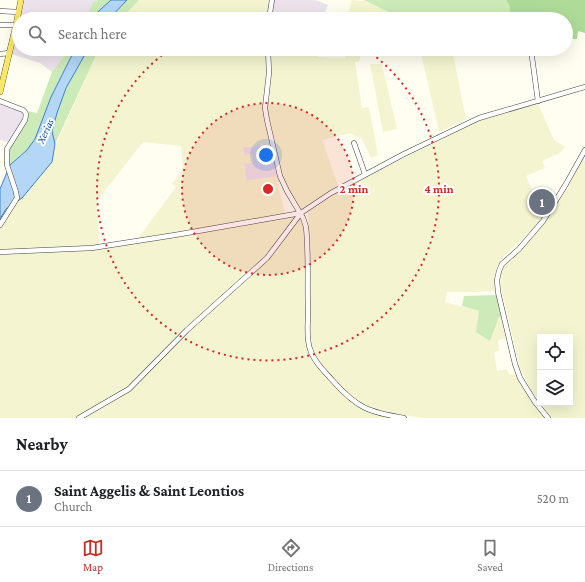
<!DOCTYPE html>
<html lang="en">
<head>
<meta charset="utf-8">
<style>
	:root { --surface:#fff; --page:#f2f2f2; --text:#202124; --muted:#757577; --line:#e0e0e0; --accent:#c12e24 }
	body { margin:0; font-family:"Crimson Pro",serif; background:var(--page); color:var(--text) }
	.controls { position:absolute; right:12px; bottom:12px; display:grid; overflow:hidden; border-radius:0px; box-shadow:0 4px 16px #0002 }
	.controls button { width:36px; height:36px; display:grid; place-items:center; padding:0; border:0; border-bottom:1px solid var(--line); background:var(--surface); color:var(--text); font:20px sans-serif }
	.you { position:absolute; left:266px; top:155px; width:14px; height:14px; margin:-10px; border:3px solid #fff; border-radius:50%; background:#1a73e8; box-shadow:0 0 0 6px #1a73e833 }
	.badge { display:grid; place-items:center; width:26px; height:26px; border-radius:50%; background:var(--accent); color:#fff; font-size:13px; font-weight:700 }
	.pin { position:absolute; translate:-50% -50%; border:2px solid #fff; box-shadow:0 1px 4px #0006 }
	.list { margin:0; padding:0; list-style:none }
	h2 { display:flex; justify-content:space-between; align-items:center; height:52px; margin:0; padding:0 16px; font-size:17px }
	h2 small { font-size:13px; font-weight:400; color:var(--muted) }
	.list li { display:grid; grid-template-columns:26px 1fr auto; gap:12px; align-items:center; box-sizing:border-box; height:56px; padding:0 16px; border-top:1px solid var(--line) }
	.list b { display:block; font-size:15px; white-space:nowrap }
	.list p { margin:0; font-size:13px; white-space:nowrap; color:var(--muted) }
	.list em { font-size:13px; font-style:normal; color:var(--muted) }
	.icon { flex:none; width:22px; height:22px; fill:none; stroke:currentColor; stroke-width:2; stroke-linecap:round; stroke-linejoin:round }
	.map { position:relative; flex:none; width:585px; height:418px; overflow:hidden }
	.search { position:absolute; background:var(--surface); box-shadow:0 4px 16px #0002; left:12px; right:12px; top:12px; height:44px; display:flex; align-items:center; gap:10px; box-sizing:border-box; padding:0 14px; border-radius:22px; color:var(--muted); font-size:15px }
	.sheet { height:108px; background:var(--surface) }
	nav { display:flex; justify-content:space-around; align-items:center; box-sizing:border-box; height:56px; border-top:1px solid var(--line); background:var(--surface); font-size:11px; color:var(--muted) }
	nav a { display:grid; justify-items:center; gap:2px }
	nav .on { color:var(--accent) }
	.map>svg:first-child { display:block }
	.industrial { fill:#ede3ed }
	.farmland { fill:#f4f5d0; fill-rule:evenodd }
	.green { fill:#cdeab9 }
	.forest { fill:#afdb98 }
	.water { fill:#b4d6f7; stroke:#3a83cf }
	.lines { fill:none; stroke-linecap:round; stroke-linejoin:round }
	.minor-casing { stroke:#424242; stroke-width:5.5 }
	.major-casing { stroke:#202020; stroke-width:6 }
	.minor { stroke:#fff; stroke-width:4.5 }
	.major { stroke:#fae765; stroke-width:5.5 }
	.ring { fill:none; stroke:#d62828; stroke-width:2; stroke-dasharray:2 4 }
	.labels { text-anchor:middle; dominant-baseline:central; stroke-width:4; stroke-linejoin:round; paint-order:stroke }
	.water-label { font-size:11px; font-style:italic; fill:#1555a3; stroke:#fff }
	.centre { fill:#d62828; stroke:#fff; stroke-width:2 }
	.ring-label { font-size:12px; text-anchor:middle; font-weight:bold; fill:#d62828; stroke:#fff; stroke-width:4; stroke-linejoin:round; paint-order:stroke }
</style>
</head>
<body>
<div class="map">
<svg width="585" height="418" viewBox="0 0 585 418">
	<rect width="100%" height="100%" fill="#fffef0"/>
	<g class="industrial">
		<path d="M20,0H98L93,2L85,19H19V49H69L52,72L40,63L8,53Z"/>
		<path d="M272,0H315L328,5L322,19H275L269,17Z"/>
		<path d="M0,101L23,110L26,115L11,143L0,140Z"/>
		<path d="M273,145L280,176L246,181L244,164L252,154L244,155L243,147Z"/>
	</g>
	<g class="farmland">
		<path d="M139,0H272L269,17L275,19H121Z"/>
		<path d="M352,0L365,1L402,19H342V16L349,11Z"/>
		<path d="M99,49H316L318,57L345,58V49H362L359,62H355L362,108L369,107L378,155L371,158L362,139L350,133L322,140L339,188L301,213L305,222L310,349L324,372L360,406L404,418H0V225L54,149ZM143,142L181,146L183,170L172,184L176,187L136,241L99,247L97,201ZM273,145L280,176L246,181L244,164L253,163V154L244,155L243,147ZM282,180L301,213L286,216L277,182Z"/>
		<path d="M420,49H452L466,119L439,132Z"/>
		<path d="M370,64H382L397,129L383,132Z"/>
		<path d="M538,104L554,140L565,147L560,153L542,161L545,168L526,176L543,216L533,229L505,255L497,266L494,278L495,291L475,292H447L445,302L479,311L490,341L499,317H501L506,338L498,340L499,351L494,352L497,371L507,369L509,375L516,373L519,381L531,400L545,418H421L379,410L358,403L349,397L324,368L311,349L309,343L310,263L308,212L349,185L475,123L488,117Z"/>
		<path d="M582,159L585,161V418H551L541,403H570V337H540V402L530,388L520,368L499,279L501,271L504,265L544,222L569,186Z"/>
	</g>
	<g class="green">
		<path d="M98,0H111L90,19H85L93,2Z"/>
		<path d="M127,0H139L121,19H109Z"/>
		<path d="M364,0H506L510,7L509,19H402Z"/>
		<path d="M69,49H75L51,97L35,139L27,150L20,155L8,174L4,164L7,149L25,120L23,110L37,113L52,72Z"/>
		<path d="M88,49H99L55,144L52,131L57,113L66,88Z"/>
		<path d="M497,295L501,317H499L490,341L476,332L479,311L462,306L464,296Z"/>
	</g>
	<path class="forest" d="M506,0H585V33L578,31L577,39H566V19H509L510,7Z"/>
	<g class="water">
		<path d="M111,0H127L109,19H90Z"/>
		<path d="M75,49H88L66,88L57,113L52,131L55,144L52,162L22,198L6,209L0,219V189L10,165L27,150L35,139L51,97Z"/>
	</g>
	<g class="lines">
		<defs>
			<g id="minor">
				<path d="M0,11L18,12"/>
				<path d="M269,19L272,0"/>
				<path d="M0,25H16"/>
				<path d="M268,49L269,73L265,108L267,120L280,176L287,191L303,218L306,227C309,255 307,285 308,313C308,325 306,338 310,349C314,362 325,372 333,381C358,409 369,412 404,418"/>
				<path d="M0,54L9,53"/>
				<path d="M532,57L538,101"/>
				<path d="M0,101L23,110C27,113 26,115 25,120L7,149V165L16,192L17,198L0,225"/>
				<path d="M354,143L365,174"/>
				<path d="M0,252L92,248L175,235L301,213"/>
				<path d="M79,418L129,389L187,330L267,258L301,213L331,193L404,154L479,118L585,87"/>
				<path d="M548,418L535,402L520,378L515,364L498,292L497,280L499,271L502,264L519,249L543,221L566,184L585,150"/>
			</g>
			<path id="major" d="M0,92L16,25L21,0"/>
		</defs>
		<use href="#minor" class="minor-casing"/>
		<use href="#major" class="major-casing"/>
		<use href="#minor" class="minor"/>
		<use href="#major" class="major"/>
	</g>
	<circle cx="268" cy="189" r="86" fill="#d62828" fill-opacity=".12"/>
	<g class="ring">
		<circle cx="268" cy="189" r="86"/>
		<path d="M250 19A171 171 0 0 1 286 19M367 50A171 171 0 1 1 169 50"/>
	</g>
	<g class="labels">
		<g class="water-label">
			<text transform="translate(45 131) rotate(-65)">Xerias</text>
		</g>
	</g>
	<circle cx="268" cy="189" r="6" class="centre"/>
	<g class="ring-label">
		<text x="354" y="193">2 min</text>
		<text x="439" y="193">4 min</text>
	</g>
</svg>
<div class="controls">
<button><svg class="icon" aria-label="locate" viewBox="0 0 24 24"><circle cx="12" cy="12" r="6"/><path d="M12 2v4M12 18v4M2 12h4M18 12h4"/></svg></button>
<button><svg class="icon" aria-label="layers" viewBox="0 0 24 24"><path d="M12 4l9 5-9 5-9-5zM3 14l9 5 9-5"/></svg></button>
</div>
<div class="you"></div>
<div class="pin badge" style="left:542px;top:202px;background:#6b7280">1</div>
<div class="search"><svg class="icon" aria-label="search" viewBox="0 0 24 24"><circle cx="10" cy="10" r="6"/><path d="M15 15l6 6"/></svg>Search here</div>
</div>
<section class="sheet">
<h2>Nearby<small></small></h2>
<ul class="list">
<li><span class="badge" style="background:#6b7280">1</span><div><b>Saint Aggelis &amp; Saint Leontios</b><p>Church</p></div><em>520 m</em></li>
</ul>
</section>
<nav>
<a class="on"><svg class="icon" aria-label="map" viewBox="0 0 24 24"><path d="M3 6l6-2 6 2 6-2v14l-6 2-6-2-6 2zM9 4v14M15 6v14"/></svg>Map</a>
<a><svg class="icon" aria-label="directions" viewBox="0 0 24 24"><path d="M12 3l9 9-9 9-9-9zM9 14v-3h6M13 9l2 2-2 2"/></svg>Directions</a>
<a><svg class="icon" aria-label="saved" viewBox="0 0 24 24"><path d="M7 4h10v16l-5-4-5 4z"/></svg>Saved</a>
</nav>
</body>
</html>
